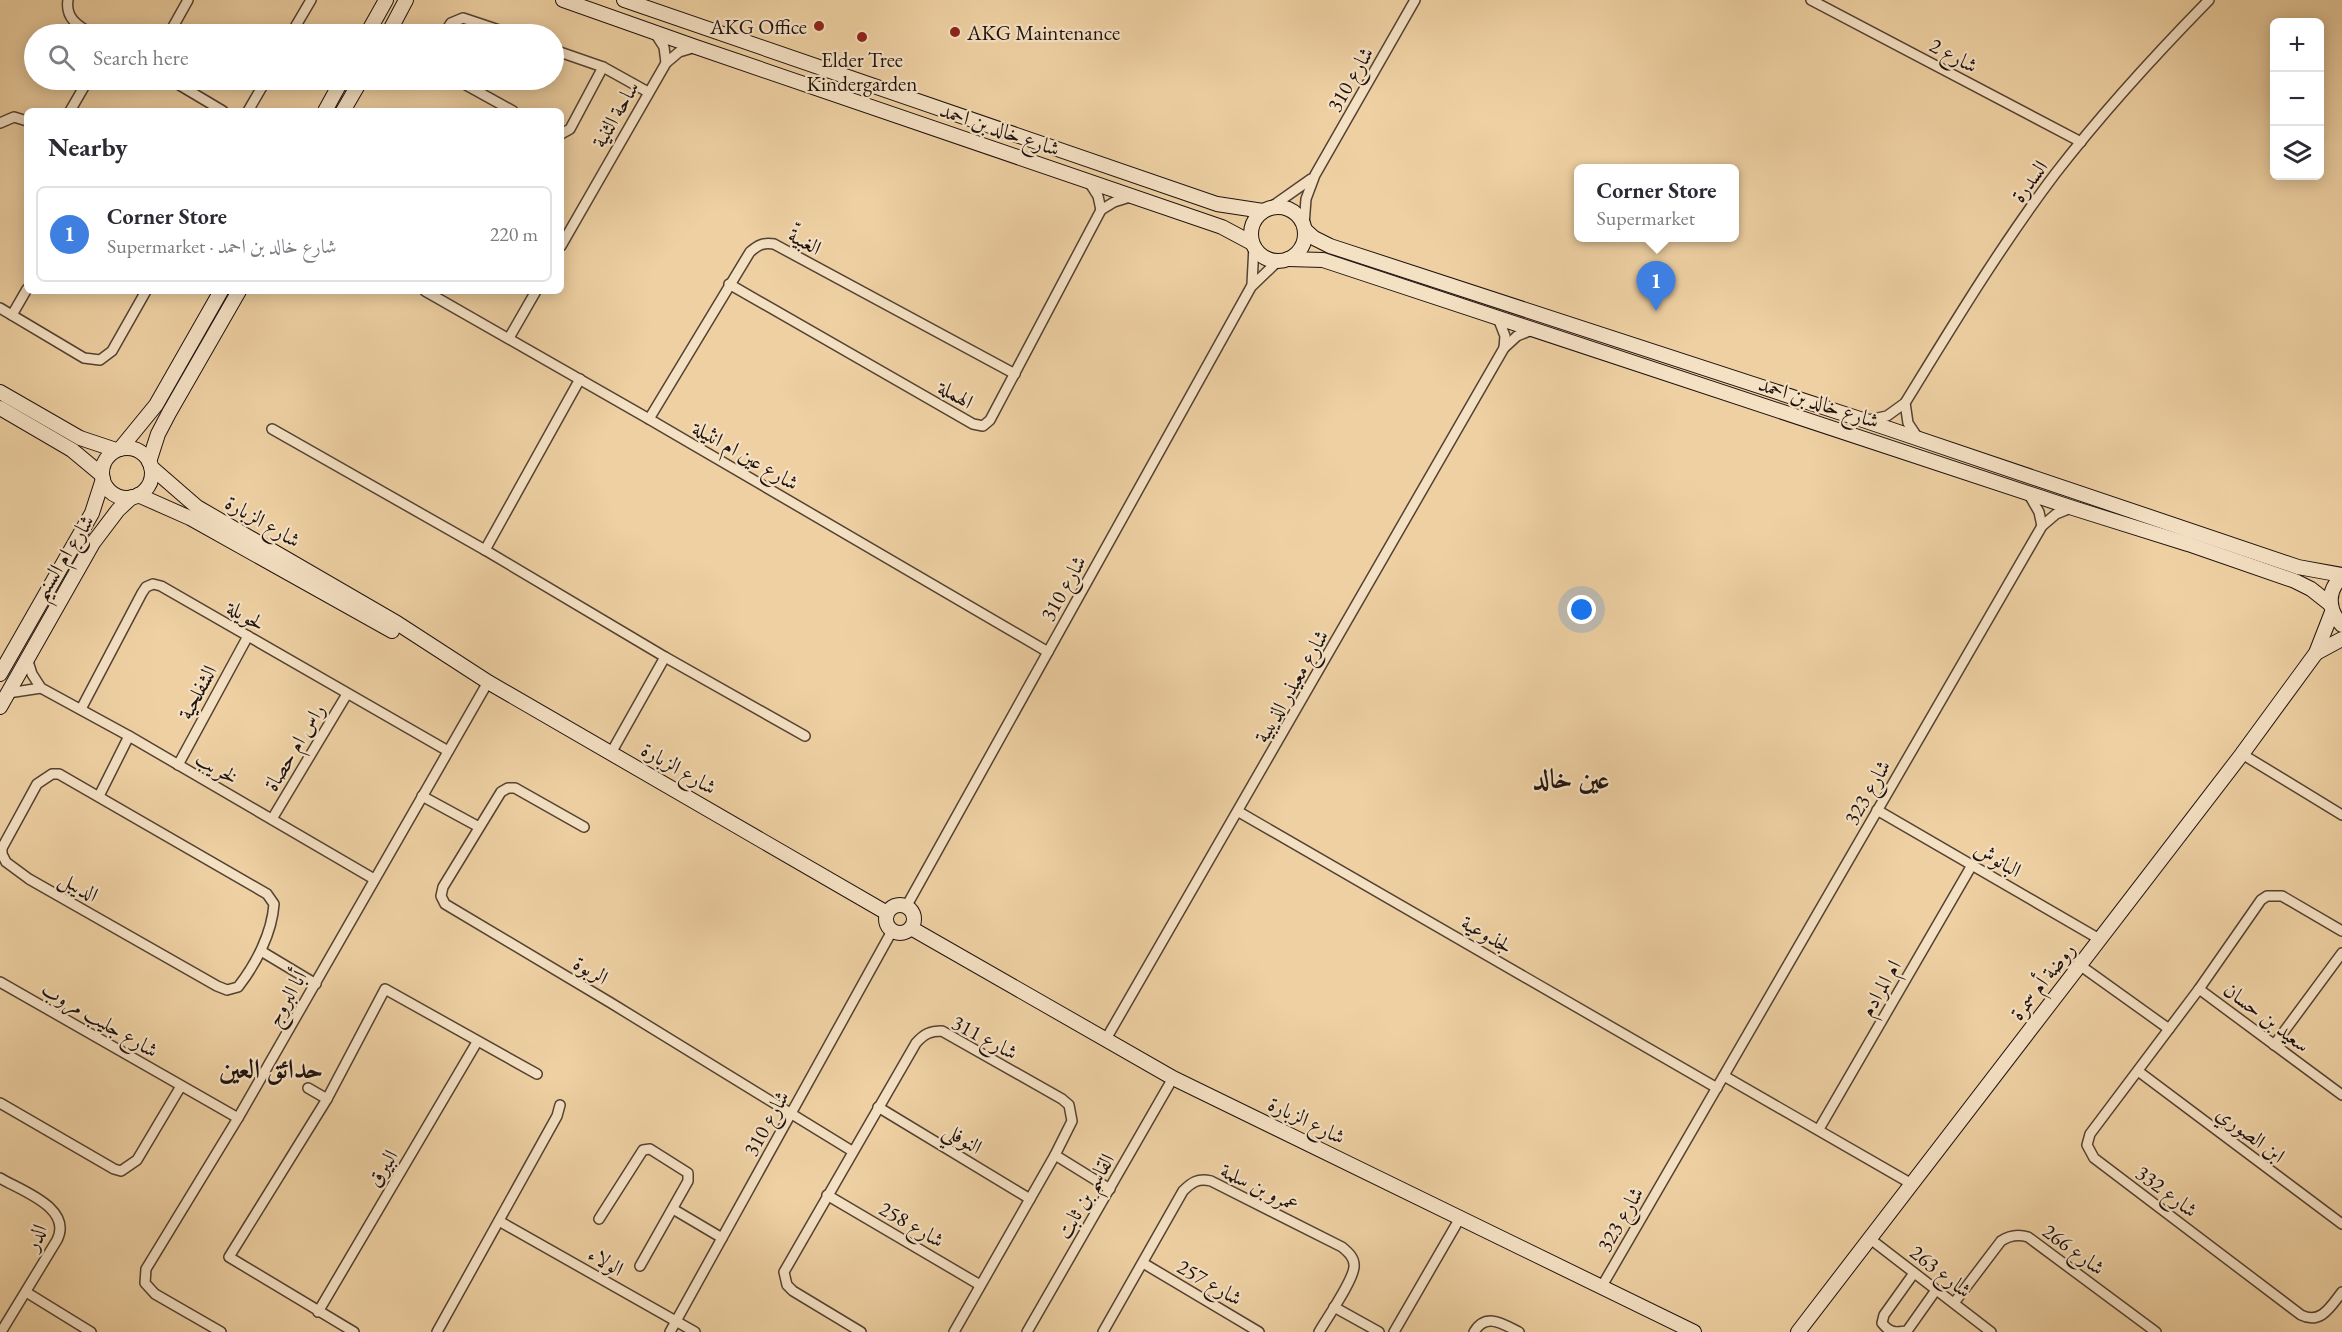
<!DOCTYPE html>
<html lang="en">
<head>
<meta charset="utf-8">
<style>
	:root { --surface:#fff; --page:#f2f2f3; --text:#2b2b33; --muted:#7c7c81; --line:#e1e1e2; --accent:#ea580c }
	body { margin:0; font-family:"EB Garamond",Amiri,serif; background:var(--page); color:var(--text) }
	.controls { position:absolute; right:18px; top:18px; display:grid; overflow:hidden; border-radius:9px; box-shadow:0 3px 15px #0003 }
	.controls button { width:54px; height:54px; display:grid; place-items:center; padding:0; border:0; border-bottom:2px solid var(--line); background:var(--surface); color:var(--text); font:30px sans-serif }
	.you { position:absolute; left:1582px; top:610px; width:21px; height:21px; margin:-15px; border:4px solid #fff; border-radius:50%; background:#1a73e8; box-shadow:0 0 0 9px #1a73e833 }
	.badge { display:grid; place-items:center; width:39px; height:39px; border-radius:50%; background:var(--accent); color:#fff; font-size:20px; font-weight:700 }
	.pin { position:absolute; translate:-50% -50px; filter:drop-shadow(0 2px 3px #0008) }
	.pin::after { content:''; position:absolute; top:32px; width:21px; height:18px; background:inherit; clip-path:polygon(0 0,100% 0,50% 100%) }
	.popup { position:absolute; left:1574px; top:164px; width:165px; height:78px; box-sizing:border-box; display:grid; place-content:center; border-radius:9px; background:var(--surface); filter:drop-shadow(0 2px 4px #0005); font-size:20px; white-space:nowrap; color:var(--muted) }
	.popup b { font-size:22px; color:var(--text) }
	.popup::after { content:''; position:absolute; left:50%; top:100%; margin-left:-12px; border:12px solid transparent; border-top-color:var(--surface) }
	.list { margin:0; padding:0; list-style:none }
	h2 { display:flex; justify-content:space-between; align-items:center; height:78px; margin:0; padding:0 24px; font-size:26px }
	h2 small { font-size:20px; font-weight:400; color:var(--muted) }
	.list li { display:grid; grid-template-columns:39px 1fr auto; gap:18px; align-items:center; box-sizing:border-box; height:96px; margin:0 12px 12px; padding:0 12px; border:2px solid var(--line); border-radius:9px }
	.list b { display:block; font-size:22px; white-space:nowrap }
	.list p { margin:0; font-size:20px; white-space:nowrap; color:var(--muted) }
	.list em { font-size:20px; font-style:normal; color:var(--muted) }
	.icon { flex:none; width:33px; height:33px; fill:none; stroke:currentColor; stroke-width:2; stroke-linecap:round; stroke-linejoin:round }
	.map { position:relative; flex:none; width:2342px; height:1332px; overflow:hidden }
	.search { position:absolute; background:var(--surface); box-shadow:0 3px 15px #0003; left:24px; top:24px; width:540px; height:66px; display:flex; align-items:center; gap:15px; box-sizing:border-box; padding:0 21px; border-radius:33px; color:var(--muted); font-size:22px }
	.panel { position:absolute; background:var(--surface); box-shadow:0 3px 15px #0003; left:24px; top:108px; width:540px; height:186px; border-radius:9px }
	.map>svg:first-child { display:block }
	.lines { fill:none; stroke-linecap:round; stroke-linejoin:round }
	.street-casing { stroke:#534233; stroke-width:12 }
	.secondary-casing { stroke:#1f120e; stroke-width:16 }
	.street { stroke:#f4e0c3; stroke-width:9 }
	.secondary { stroke:#f4e0c3; stroke-width:14 }
	.poi-dot { fill:#8f2418; stroke:#f4e0c3; stroke-width:2 }
	.labels { text-anchor:middle; dominant-baseline:central; stroke-width:4.5; stroke-linejoin:round; paint-order:stroke }
	.poi-label { font-size:21px; fill:#1f120e; stroke:#f4e0c3; text-anchor:end }
	.street-label { font-size:21px; fill:#1f120e; stroke:#f4e0c3 }
	.district-label { font-size:27px; font-weight:bold; fill:#1f120e; stroke:#f4e0c3 }
</style>
</head>
<body>
<div class="map">
<svg width="2342" height="1332" viewBox="0 0 2342 1332">
	<rect width="100%" height="100%" fill="#eed0a2"/>
	<filter id="stains"><feTurbulence type="fractalNoise" baseFrequency=".00333" numOctaves="4"/><feColorMatrix values="0 0 0 0 .2 0 0 0 0 .09 0 0 0 0 .02 0 0 0 .5 -.17"/></filter>
	<radialGradient id="worn" r=".72"><stop offset=".6" stop-color="#630" stop-opacity="0"/><stop offset="1" stop-color="#630" stop-opacity=".3"/></radialGradient>
	<g class="lines">
		<defs>
			<g id="street">
				<path d="M68,0C65,18 78,26 92,34"/>
				<path d="M1811,0L2081,142"/>
				<path d="M655,33L664,47L666,63"/>
				<path d="M169,34L188,0"/>
				<path d="M291,34L311,0"/>
				<path d="M444,34L451,23L463,18L511,34"/>
				<path d="M554,50L603,67L648,92"/>
				<path d="M171,80L223,111"/>
				<path d="M457,80L513,111"/>
				<path d="M70,111L88,80"/>
				<path d="M248,111L266,80"/>
				<path d="M0,123L14,117L27,121"/>
				<path d="M561,134L570,129L603,67"/>
				<path d="M1089,182L1098,196L1101,210"/>
				<path d="M1271,207L1311,179"/>
				<path d="M1304,225L1306,199L1315,175L1415,0"/>
				<path d="M561,246L666,63L679,52L696,47"/>
				<path d="M729,284L973,424L983,426L990,420L1101,210L1114,202L1130,197"/>
				<path d="M1252,284L1254,246"/>
				<path d="M425,291L649,419L1048,652"/>
				<path d="M0,308L84,358L100,360L112,351L146,291"/>
				<path d="M12,315L27,289"/>
				<path d="M1498,318L1505,336L1504,348"/>
				<path d="M509,338L536,291"/>
				<path d="M580,379L485,550L665,657L611,753"/>
				<path d="M1905,403L1908,423L1918,438"/>
				<path d="M649,419L750,252C758,245 764,242 774,244L1015,374"/>
				<path d="M1868,420L1887,416L1905,403C1953,325 2000,247 2055,174C2102,113 2155,55 2209,0"/>
				<path d="M272,429L485,550"/>
				<path d="M2028,493L2039,512L2042,526"/>
				<path d="M665,657L805,736"/>
				<path d="M27,658L32,674L41,688L129,736L374,879"/>
				<path d="M8,693L41,688"/>
				<path d="M81,709L142,593L146,587L153,584L161,586L448,751"/>
				<path d="M2242,754L2342,815"/>
				<path d="M178,765L248,636"/>
				<path d="M52,774H59L267,894L274,904C272,933 256,964 238,987L227,990L217,986L29,879L6,862L2,854V848L37,784Z"/>
				<path d="M99,796L129,736"/>
				<path d="M422,796L479,827"/>
				<path d="M1877,810L2101,940"/>
				<path d="M1239,812L1717,1088"/>
				<path d="M272,819L347,694"/>
				<path d="M584,827L515,788H508L501,792L443,887L441,896L445,904L611,1003L852,1151"/>
				<path d="M906,907L1251,287L1278,261"/>
				<path d="M2342,931L2282,896H2267L2261,900L2199,989L2090,1134L2087,1145L2094,1158L2301,1315C2321,1325 2331,1306 2342,1292"/>
				<path d="M261,951L316,984"/>
				<path d="M2081,966L2169,1029"/>
				<path d="M0,982L238,1118"/>
				<path d="M2199,989L2342,1095"/>
				<path d="M1106,1039L1504,348L1517,336L1532,330"/>
				<path d="M2274,1045L2342,953"/>
				<path d="M2138,1071L2342,1224"/>
				<path d="M1724,1076L1910,1183"/>
				<path d="M308,1088L327,1099"/>
				<path d="M0,1103L114,1169L121,1171L137,1160L181,1086"/>
				<path d="M878,1107L1030,1199"/>
				<path d="M1819,1129L1972,865"/>
				<path d="M1055,1155L1110,1189"/>
				<path d="M0,1178C22,1191 73,1208 57,1240L1,1332"/>
				<path d="M827,1195L980,1285"/>
				<path d="M673,1209L722,1238"/>
				<path d="M599,1219L643,1150L650,1149L688,1173V1181L640,1266"/>
				<path d="M499,1221L695,1332"/>
				<path d="M1869,1238L1991,1332"/>
				<path d="M1143,1263L1259,1332"/>
				<path d="M1602,1286L2042,526L2056,514L2071,508"/>
				<path d="M26,1292L91,1332"/>
				<path d="M1954,1303L2001,1241C2010,1235 2018,1234 2028,1237L2156,1332"/>
				<path d="M1334,1307L1379,1332"/>
				<path d="M318,1312L477,1042"/>
				<path d="M221,1332L155,1294L145,1283L146,1269L238,1118L488,682"/>
				<path d="M354,1332L229,1257L327,1099L385,989L537,1074"/>
				<path d="M437,1332L557,1116L560,1105"/>
				<path d="M670,1332L892,931"/>
				<path d="M861,1332L793,1291L787,1285L784,1272L916,1043C924,1034 930,1031 942,1031L1062,1099L1069,1105L1072,1121L1055,1155L954,1332"/>
				<path d="M1027,1332L1173,1078"/>
				<path d="M1103,1332L1183,1191C1192,1182 1198,1178 1211,1181L1342,1247C1348,1252 1355,1258 1354,1267C1353,1281 1327,1318 1319,1332"/>
				<path d="M1394,1332L1460,1218"/>
				<path d="M1474,1332C1486,1312 1503,1324 1519,1332"/>
				<path d="M1896,1332C1889,1331 1886,1328 1882,1323L1884,1315L1914,1273"/>
				<path d="M1897,1332L1907,1331L1936,1290"/>
			</g>
			<g id="secondary">
				<path d="M563,0L696,47L1222,227L1252,243"/>
				<path d="M624,0L1217,204L1263,211"/>
				<path d="M367,34L386,0"/>
				<path d="M388,34L406,0"/>
				<path d="M325,111L342,80"/>
				<path d="M343,111L361,80"/>
				<circle cx="1278" cy="234" r="27"/>
				<path d="M1305,230L1314,238L1330,246L1866,421L2298,567L2342,575"/>
				<path d="M1288,259L1323,260L2073,508L2188,544L2295,581L2311,589L2330,604"/>
				<path d="M0,392L80,438L116,450"/>
				<path d="M0,408L72,450L102,475"/>
				<circle cx="127" cy="473" r="25"/>
				<path d="M120,449L156,405L221,291"/>
				<path d="M149,462L158,434L169,413L239,291"/>
				<path d="M151,467L197,507L397,623L488,682L887,913"/>
				<path d="M138,495L190,518L392,631"/>
				<path d="M2342,577C2326,591 2328,611 2342,625"/>
				<path d="M2316,653L2342,639"/>
				<path d="M0,674L92,513L103,479"/>
				<path d="M0,707L93,543L118,510L132,497"/>
				<circle cx="900" cy="919" r="14"/>
				<path d="M911,928L1173,1078L1694,1332"/>
				<path d="M1798,1332L2242,754L2316,653L2332,612"/>
			</g>
		</defs>
		<use href="#street" class="street-casing"/>
		<use href="#secondary" class="secondary-casing"/>
		<use href="#street" class="street"/>
		<use href="#secondary" class="secondary"/>
	</g>
	<g class="poi-dot">
		<circle cx="819" cy="26" r="6"/>
		<circle cx="955" cy="32" r="6"/>
		<circle cx="862" cy="37" r="6"/>
	</g>
	<g class="labels">
		<g class="poi-label">
			<text x="807" y="26">AKG Office</text>
			<text x="967" y="32" text-anchor="start">AKG Maintenance</text>
			<text x="862" y="59" text-anchor="middle">Elder Tree<tspan x="862" dy="24">Kindergarden</tspan></text>
		</g>
		<g class="street-label">
			<text transform="translate(1954 55) rotate(28)">شارع 2</text>
			<text transform="translate(1350 79) rotate(-60)">شارع 310</text>
			<text transform="translate(615 114) rotate(-60)">ساحة الثنية</text>
			<text transform="translate(1000 129) rotate(19)">شارع خالد بن احمد</text>
			<text transform="translate(2029 181) rotate(-54)">السدرة</text>
			<text transform="translate(805 241) rotate(28)">الغبيةّ</text>
			<text transform="translate(956 394) rotate(30)">الهملة</text>
			<text transform="translate(1819 402) rotate(18)">شارع خالد بن احمد</text>
			<text transform="translate(746 455) rotate(30)">شارع عين ام انثيلة</text>
			<text transform="translate(263 521) rotate(30)">شارع الزبارة</text>
			<text transform="translate(63 557) rotate(-58)">شارع ام السنيم</text>
			<text transform="translate(1063 588) rotate(-61)">شارع 310</text>
			<text transform="translate(246 615) rotate(30)">لحويلة</text>
			<text transform="translate(1291 686) rotate(-60)">شارع معيذر الذيبية</text>
			<text transform="translate(197 692) rotate(-62)">الشفلحية</text>
			<text transform="translate(294 747) rotate(-59)">راس ام حصاة</text>
			<text transform="translate(217 767) rotate(30)">لخريب</text>
			<text transform="translate(679 768) rotate(30)">شارع الزبارة</text>
			<text transform="translate(1867 792) rotate(-60)">شارع 323</text>
			<text transform="translate(1998 859) rotate(30)">البانوش</text>
			<text transform="translate(79 886) rotate(29)">الديبل</text>
			<text transform="translate(1487 934) rotate(30)">لجذوعية</text>
			<text transform="translate(591 970) rotate(31)">الربوة</text>
			<text transform="translate(2042 981) rotate(-52)">روضة أم سمرة</text>
			<text transform="translate(1880 988) rotate(-60)">ام المرادم</text>
			<text transform="translate(286 998) rotate(-60)">أبا البروج</text>
			<text transform="translate(2267 1017) rotate(37)">سعيد بن حسان</text>
			<text transform="translate(100 1019) rotate(30)">شارع جليب مروب</text>
			<text transform="translate(985 1037) rotate(28)">شارع 311</text>
			<text transform="translate(1307 1120) rotate(26)">شارع الزبارة</text>
			<text transform="translate(766 1123) rotate(-61)">شارع 310</text>
			<text transform="translate(2251 1134) rotate(37)">ابن الصوري</text>
			<text transform="translate(963 1138) rotate(31)">النوفلي</text>
			<text transform="translate(382 1168) rotate(-59)">البيرق</text>
			<text transform="translate(1260 1187) rotate(26)">عمرو بن سلمة</text>
			<text transform="translate(2167 1191) rotate(37)">شارع 332</text>
			<text transform="translate(1085 1196) rotate(-60)">القاسم بن ثابت</text>
			<text transform="translate(1620 1219) rotate(-60)">شارع 323</text>
			<text transform="translate(912 1224) rotate(30)">شارع 258</text>
			<text transform="translate(35 1237) rotate(-66)">الدر</text>
			<text transform="translate(2074 1249) rotate(36)">شارع 266</text>
			<text transform="translate(606 1261) rotate(30)">الولاء</text>
			<text transform="translate(1941 1271) rotate(38)">شارع 263</text>
			<text transform="translate(1210 1282) rotate(30)">شارع 257</text>
		</g>
		<g class="district-label">
			<text x="1571" y="778">عين خالد</text>
			<text x="271" y="1068">حدائق العين</text>
		</g>
	</g>
	<rect width="100%" height="100%" filter="url(#stains)"/>
	<rect width="100%" height="100%" fill="url(#worn)"/>
</svg>
<div class="controls">
<button>+</button>
<button>−</button>
<button><svg class="icon" aria-label="layers" viewBox="0 0 24 24"><path d="M12 4l9 5-9 5-9-5zM3 14l9 5 9-5"/></svg></button>
</div>
<div class="you"></div>
<div class="pin badge" style="left:1656px;top:311px;background:#3f7fe0">1</div>
<div class="popup"><b>Corner Store</b>Supermarket</div>
<div class="search"><svg class="icon" aria-label="search" viewBox="0 0 24 24"><circle cx="10" cy="10" r="6"/><path d="M15 15l6 6"/></svg>Search here</div>
<section class="panel">
<h2>Nearby<small></small></h2>
<ul class="list">
<li><span class="badge" style="background:#3f7fe0">1</span><div><b>Corner Store</b><p>Supermarket · شارع خالد بن احمد</p></div><em>220 m</em></li>
</ul>
</section>
</div>
</body>
</html>
